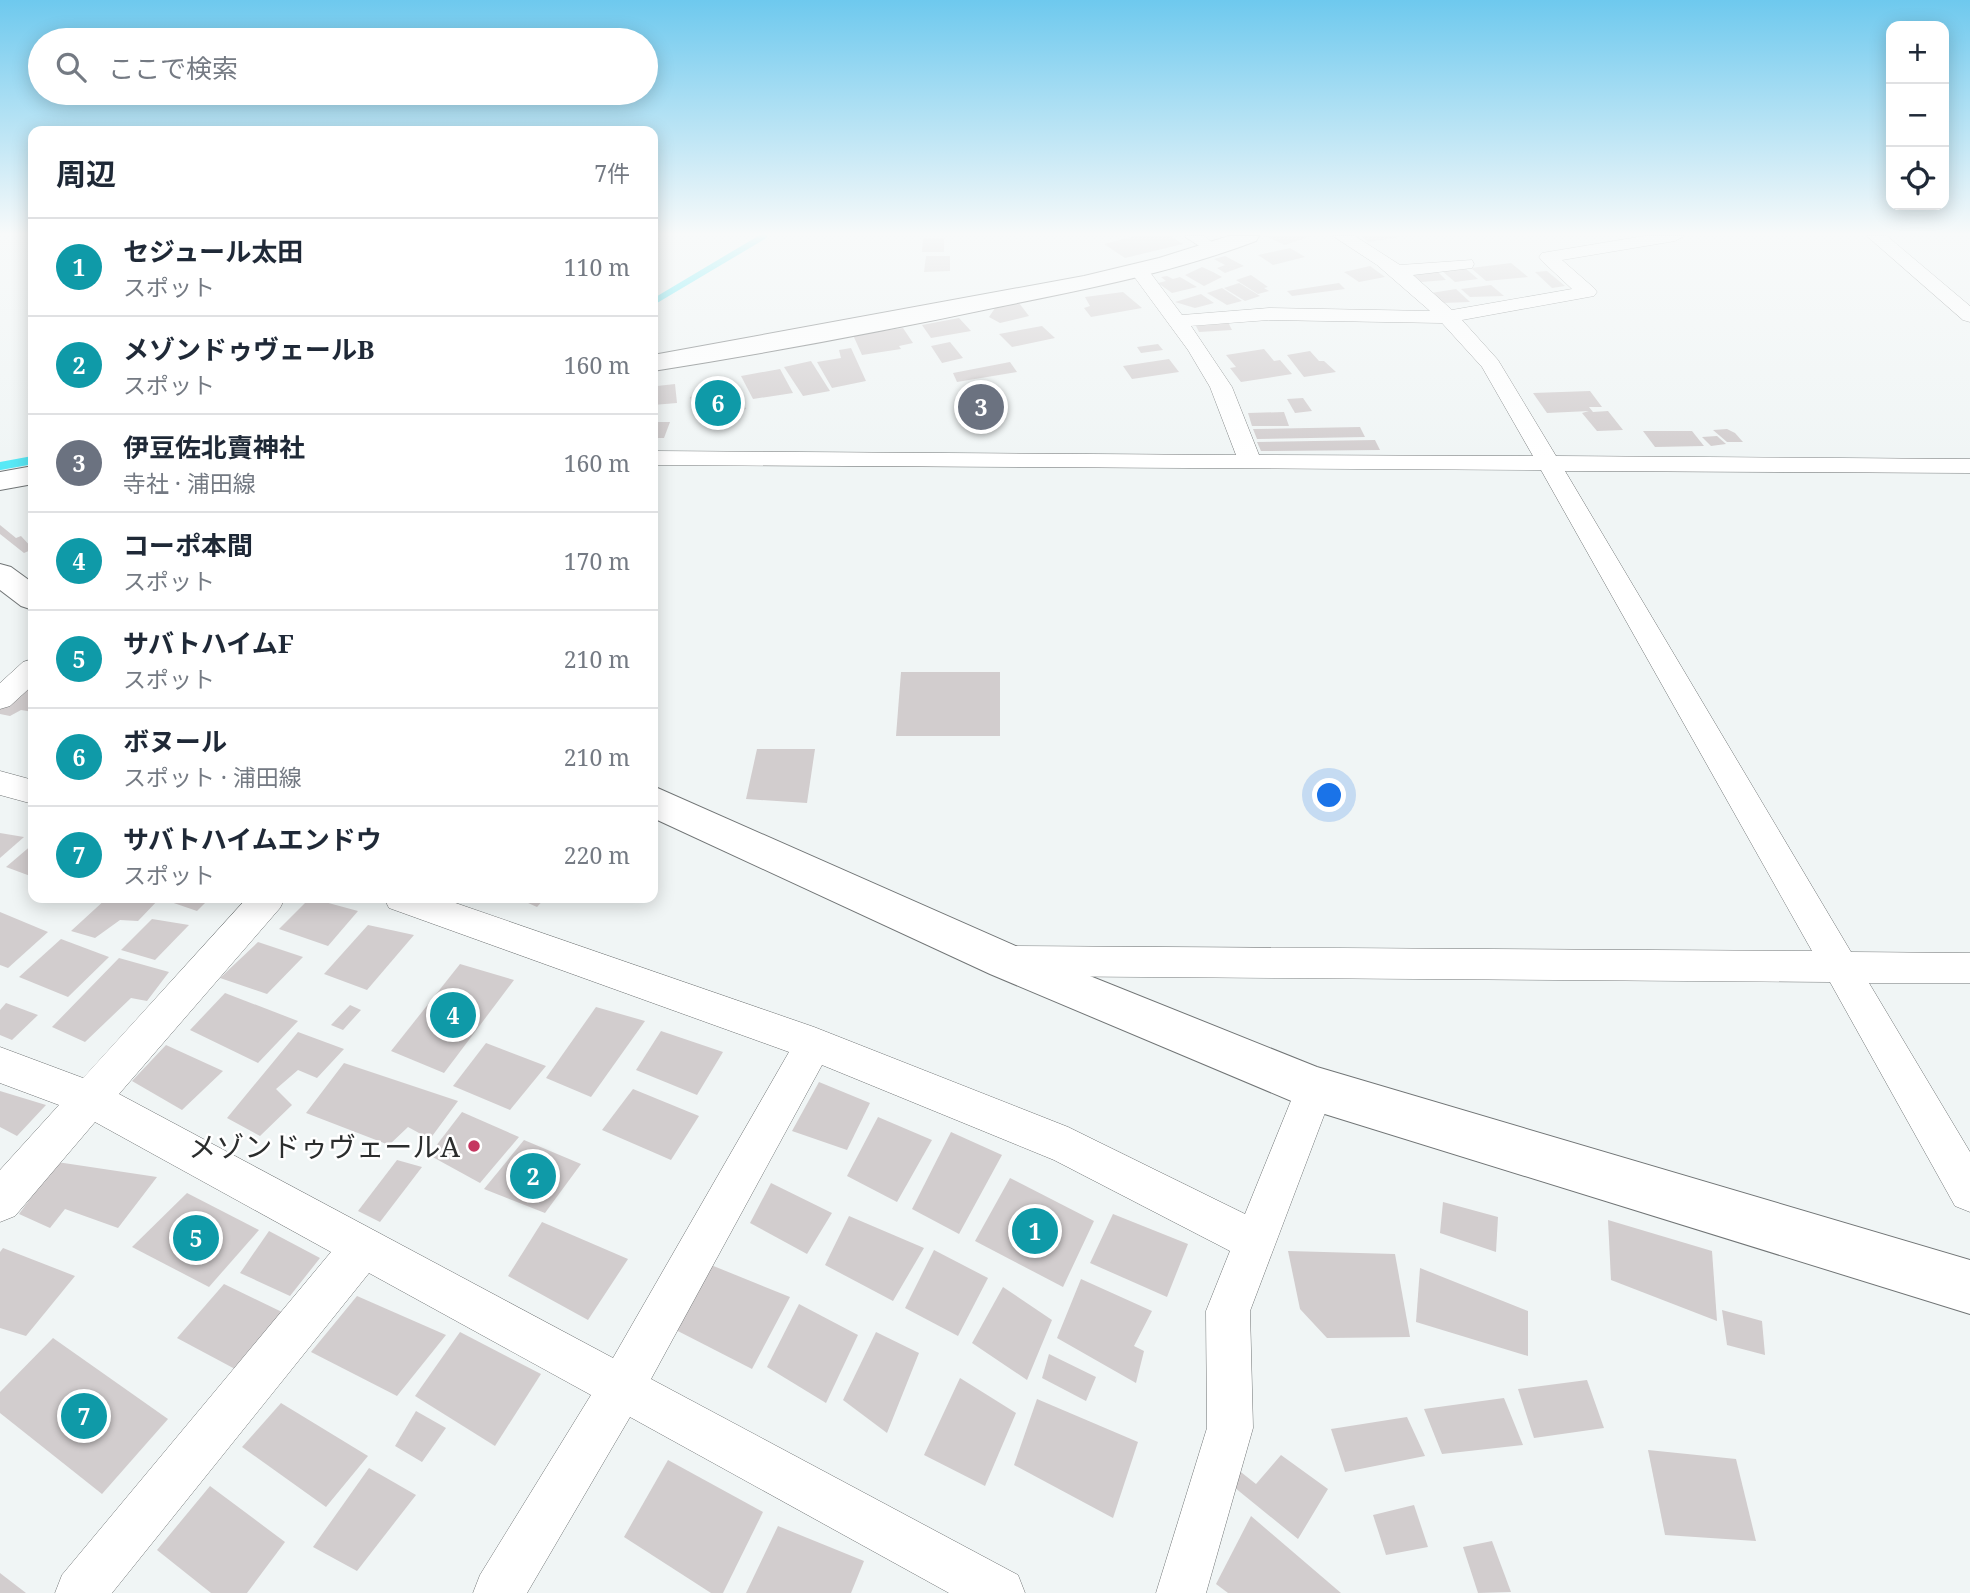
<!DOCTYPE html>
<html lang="ja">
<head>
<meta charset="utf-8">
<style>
	:root { --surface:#fff; --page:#f6f6f7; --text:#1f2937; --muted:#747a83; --line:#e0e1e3; --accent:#c53660 }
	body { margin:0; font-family:"Noto Serif","Noto Sans JP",serif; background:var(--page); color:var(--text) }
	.controls { position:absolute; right:21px; top:21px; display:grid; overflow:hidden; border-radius:14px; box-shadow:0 4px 18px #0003 }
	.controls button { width:63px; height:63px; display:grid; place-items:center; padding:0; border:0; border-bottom:2px solid var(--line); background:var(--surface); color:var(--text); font:35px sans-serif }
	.you { position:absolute; left:1330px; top:796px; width:24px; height:24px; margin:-18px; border:5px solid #fff; border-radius:50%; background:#1a73e8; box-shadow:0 0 0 10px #1a73e833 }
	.badge { display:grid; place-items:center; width:46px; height:46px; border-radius:50%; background:var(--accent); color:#fff; font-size:23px; font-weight:700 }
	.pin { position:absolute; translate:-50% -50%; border:4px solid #fff; box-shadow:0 2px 7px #0006 }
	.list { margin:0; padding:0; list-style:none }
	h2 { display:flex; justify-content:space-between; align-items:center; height:91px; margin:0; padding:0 28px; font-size:30px }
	h2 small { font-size:23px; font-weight:400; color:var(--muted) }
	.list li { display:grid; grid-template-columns:46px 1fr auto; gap:21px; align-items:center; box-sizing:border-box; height:98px; padding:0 28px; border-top:2px solid var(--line) }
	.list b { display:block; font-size:26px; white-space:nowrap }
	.list p { margin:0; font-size:23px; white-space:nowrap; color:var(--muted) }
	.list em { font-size:23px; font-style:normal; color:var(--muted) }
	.icon { flex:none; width:38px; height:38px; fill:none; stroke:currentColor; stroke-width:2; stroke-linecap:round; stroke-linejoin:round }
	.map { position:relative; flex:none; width:1970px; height:1593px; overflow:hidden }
	.search { position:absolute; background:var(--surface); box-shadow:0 4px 18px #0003; left:28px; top:28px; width:630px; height:77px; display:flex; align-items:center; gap:18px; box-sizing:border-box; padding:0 24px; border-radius:38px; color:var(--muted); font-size:26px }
	.panel { position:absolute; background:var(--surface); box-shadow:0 4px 18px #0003; left:28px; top:126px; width:630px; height:777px; border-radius:14px }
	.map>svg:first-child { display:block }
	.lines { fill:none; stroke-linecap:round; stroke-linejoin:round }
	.stream-far1 { stroke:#58e9f6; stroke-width:6 }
	.stream { stroke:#58e9f6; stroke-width:8 }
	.building { fill:#d2cdce }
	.minor-casing { stroke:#717576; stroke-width:1 }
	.tertiary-casing { stroke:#717576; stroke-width:2 }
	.minor { fill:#fff; fill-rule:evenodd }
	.tertiary { fill:#fff; fill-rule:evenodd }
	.poi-dot { fill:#c53660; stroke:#fff; stroke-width:2.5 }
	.labels { text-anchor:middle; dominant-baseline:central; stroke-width:5; stroke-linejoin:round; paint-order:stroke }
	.near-poi-label { font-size:28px; fill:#2b2d2d; stroke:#fff; text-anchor:end }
</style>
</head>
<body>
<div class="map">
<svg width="1970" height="1593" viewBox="0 0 1970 1593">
	<rect width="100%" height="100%" fill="#f0f5f5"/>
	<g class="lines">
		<path class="stream-far1" d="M653,302L764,236"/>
		<path class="stream" d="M0,466L33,460"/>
	</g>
	<g class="building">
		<path d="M1136,236H1170L1183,244L1125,258L1104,244Z"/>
		<path d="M1265,236H1311L1285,245Z"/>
		<path d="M1360,236H1399L1400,237L1369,242Z"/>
		<path d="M923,238H944V252H922Z"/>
		<path d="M1290,248L1305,257L1273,265L1258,255Z"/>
		<path d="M926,256H950V271L924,272Z"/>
		<path d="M1225,256L1244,266L1225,273L1217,268L1225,265L1214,259Z"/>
		<path d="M1511,263L1528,277L1486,281L1471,268Z"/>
		<path d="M1370,266L1385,277L1359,282L1344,272Z"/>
		<path d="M1202,267L1213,272L1222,277L1204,286L1185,275Z"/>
		<path d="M1464,267L1478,279L1455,282L1441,270Z"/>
		<path d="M1436,270L1446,280L1421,282L1411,273Z"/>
		<path d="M1547,271L1565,286L1552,288L1535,272Z"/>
		<path d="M1251,275L1268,287L1264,288L1269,291L1258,294L1236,280Z"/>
		<path d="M1167,276L1173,279L1180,277L1197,287L1172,293L1158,283L1166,281L1161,277Z"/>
		<path d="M1239,283L1260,296L1245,301L1224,288Z"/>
		<path d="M1339,283L1345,289L1292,296L1287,291Z"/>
		<path d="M1491,285L1504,296L1470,297L1461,289Z"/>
		<path d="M1222,288L1242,301L1227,305L1207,293Z"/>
		<path d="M1456,289L1470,302L1442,303L1431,293Z"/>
		<path d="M1123,292L1142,308L1091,317L1084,308L1090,306L1085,297Z"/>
		<path d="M1201,294L1214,303L1195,308L1175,302Z"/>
		<path d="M1019,303L1029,316L1000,323L989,317L995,308Z"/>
		<path d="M959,318L971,331L931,338L922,325Z"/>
		<path d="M1228,322L1232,330L1199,332L1195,324Z"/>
		<path d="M1042,326L1055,338L1012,347L999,334Z"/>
		<path d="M903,328L913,343L899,346L901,349L862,355L853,335Z"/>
		<path d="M950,342L963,358L942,363L931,346Z"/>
		<path d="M1158,344L1163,350L1141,353L1137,347Z"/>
		<path d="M851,348L866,381L832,388L817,362L841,358L839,350Z"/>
		<path d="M1264,349L1274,361L1280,360L1292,374L1241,382L1230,368L1236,367L1226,355Z"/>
		<path d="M1310,351L1319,361H1324L1336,372L1304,377L1287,355Z"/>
		<path d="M1169,359L1179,372L1132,379L1123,366Z"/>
		<path d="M811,361L830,391L803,396L784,367Z"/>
		<path d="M1010,362L1017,372L957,382L953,373Z"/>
		<path d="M780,369L793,393L753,399L741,376Z"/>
		<path d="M675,384L677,403L653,405L657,386Z"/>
		<path d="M736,388L746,409L696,417L690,397Z"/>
		<path d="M1590,391L1602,407H1589L1593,412L1608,411L1623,430L1597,431L1582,413L1589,411L1547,413L1533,393Z"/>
		<path d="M1303,398L1312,411L1295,413L1287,399Z"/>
		<path d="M1284,412L1289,426H1252L1248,413Z"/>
		<path d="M653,422H670L664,438H657L655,443Z"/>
		<path d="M1360,427L1365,437L1257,439L1253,429Z"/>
		<path d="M1727,429L1735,433L1743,442H1727L1713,430Z"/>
		<path d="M1643,431H1692L1704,446L1655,447Z"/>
		<path d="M1717,436L1726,444L1711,446L1702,437Z"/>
		<path d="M1375,440L1380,450L1261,451L1257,442Z"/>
		<path d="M0,525L16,538L21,536L33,549L24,553L0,534Z"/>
		<path d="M901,672H1000V736H896Z"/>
		<path d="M33,674V712L21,710L10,716L0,714V700Z"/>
		<path d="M757,749H815L807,803L746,799Z"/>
		<path d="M0,833L24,837L0,858Z"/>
		<path d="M33,844V877L6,867Z"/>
		<path d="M107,898H160L138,921L120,920L95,938L71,931Z"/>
		<path d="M167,898H210L197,911L165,900Z"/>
		<path d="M310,898L358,911L328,946L279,929Z"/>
		<path d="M517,898H545L537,907Z"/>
		<path d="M0,912L48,932L8,968L0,965Z"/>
		<path d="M152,919L189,925L155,960L121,950Z"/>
		<path d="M368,925L414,935L367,990L324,974Z"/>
		<path d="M61,939L109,957L68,997L19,977Z"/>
		<path d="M258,942L303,957L267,994L220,978Z"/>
		<path d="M119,958L169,972L147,1001L131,998L85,1042L52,1027Z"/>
		<path d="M460,964L514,980L444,1073L391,1051Z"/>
		<path d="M225,993L298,1021L258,1063L190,1030Z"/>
		<path d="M6,1003L38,1015L12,1040L0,1035V1010Z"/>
		<path d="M350,1005L361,1010L343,1030L331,1025Z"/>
		<path d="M596,1007L645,1021L591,1097L546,1078Z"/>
		<path d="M661,1031L723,1052L697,1095L636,1070Z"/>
		<path d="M298,1032L344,1049L317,1078L298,1070L276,1089L292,1105L260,1136L227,1118Z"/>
		<path d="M486,1043L546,1066L510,1110L453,1086Z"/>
		<path d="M166,1045L223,1071L182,1110L132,1081Z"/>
		<path d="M344,1063L458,1101L430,1139L408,1127L389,1145L306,1113Z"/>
		<path d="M819,1082L870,1103L847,1150L792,1131Z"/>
		<path d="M633,1089L699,1116L671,1160L602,1130Z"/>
		<path d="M0,1091L46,1105L17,1136L0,1127Z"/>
		<path d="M462,1112L519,1137L480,1183L429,1155Z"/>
		<path d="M878,1117L932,1140L897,1202L847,1176Z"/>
		<path d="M951,1132L1002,1155L959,1234L912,1209Z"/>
		<path d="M524,1140L581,1164L545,1213L484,1189Z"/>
		<path d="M397,1160L422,1167L380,1222L358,1211Z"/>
		<path d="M57,1162L157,1177L118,1228L65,1209L50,1228L19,1214Z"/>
		<path d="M1010,1178L1094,1221L1063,1287L975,1241Z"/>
		<path d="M771,1183L832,1213L807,1254L750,1223Z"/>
		<path d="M187,1193L259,1230L209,1287L132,1247Z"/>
		<path d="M1443,1202L1498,1217L1496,1252L1440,1233Z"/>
		<path d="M1113,1214L1188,1244L1167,1297L1090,1263Z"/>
		<path d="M849,1216L924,1248L893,1301L825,1265Z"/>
		<path d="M1608,1220L1712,1251L1717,1321L1611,1280Z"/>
		<path d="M542,1222L628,1259L588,1320L508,1276Z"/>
		<path d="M269,1231L320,1258L290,1296L240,1273Z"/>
		<path d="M3,1248L75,1276L26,1336L0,1328V1252Z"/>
		<path d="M934,1250L988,1278L958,1336L905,1308Z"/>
		<path d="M1288,1251L1395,1254L1410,1337L1327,1338L1300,1309Z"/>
		<path d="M711,1265L790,1297L752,1369L670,1327Z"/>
		<path d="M1420,1268L1528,1311V1356L1416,1322Z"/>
		<path d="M1081,1279L1152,1311L1134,1346L1144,1351L1136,1383L1057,1338Z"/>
		<path d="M224,1284L282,1312L235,1369L177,1338Z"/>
		<path d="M1003,1287L1052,1320L1027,1380L972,1343Z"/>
		<path d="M357,1296L446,1335L397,1396L311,1352Z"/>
		<path d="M799,1304L858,1335L826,1403L767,1367Z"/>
		<path d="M1722,1310L1762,1321L1765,1355L1727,1345Z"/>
		<path d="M460,1332L541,1374L495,1446L415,1396Z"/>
		<path d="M876,1332L919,1353L887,1433L843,1400Z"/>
		<path d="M53,1338L168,1419L102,1494L0,1413V1392Z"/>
		<path d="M1049,1354L1096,1377L1086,1401L1042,1378Z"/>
		<path d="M960,1378L1016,1413L985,1486L924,1455Z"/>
		<path d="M1587,1380L1604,1428L1534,1438L1518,1389Z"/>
		<path d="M1504,1398L1523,1445L1442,1454L1424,1409Z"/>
		<path d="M1037,1399L1138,1442L1113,1518L1014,1465Z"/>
		<path d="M281,1403L368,1456L326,1507L242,1447Z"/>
		<path d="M416,1411L446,1428L422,1462L395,1446Z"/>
		<path d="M1407,1417L1425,1456L1345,1472L1331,1429Z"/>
		<path d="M1648,1450L1736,1459L1756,1541L1665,1535Z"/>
		<path d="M1281,1455L1328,1489L1298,1539L1229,1483L1237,1469L1256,1484Z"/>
		<path d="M668,1460L763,1512L723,1593H711L624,1537Z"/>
		<path d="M369,1468L416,1495L357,1571L313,1547Z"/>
		<path d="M210,1486L285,1542L247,1593H211L157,1550Z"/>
		<path d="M1414,1505L1428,1547L1386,1555L1373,1515Z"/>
		<path d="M1251,1516L1341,1593H1228L1216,1584Z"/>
		<path d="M778,1526L864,1561L851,1593H746Z"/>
		<path d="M1492,1541L1511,1592L1478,1593L1463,1547Z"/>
		<path d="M0,1573L26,1593H0Z"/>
	</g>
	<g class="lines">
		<defs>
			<g id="minor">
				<path d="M1184,236H1204L1222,250L1213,255Z"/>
				<path d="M1333,236H1355L1400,265L1472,260L1474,264L1472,268L1413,275L1452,310L1572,289L1542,261L1539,257L1542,253L1644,236H1684L1675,241L1562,260L1594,288L1597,292L1594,296L1462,320L1498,360L1556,456L1970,459V473L1565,471L1851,952L1970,953V983H1869L1970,1152V1212L1955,1206L1830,982L1010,976L997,972L992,961L997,950L1010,946L1812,951L1541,470L653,465V451L1236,455L1210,387L1188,350L1130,271L1139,265L1146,267L1182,315L1269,308L1430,311L1377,265ZM1269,320L1442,323L1482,367L1533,456L1259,455L1232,387L1191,326Z"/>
				<path d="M1867,236H1887L1970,306V322L1963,320Z"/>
				<path d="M33,659V685L10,706L0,709V683L23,662Z"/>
				<path d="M0,771L33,780V804L0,795Z"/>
				<path d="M247,898H285L280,908L119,1094L613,1358L789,1052L389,908L384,898H441L814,1027L1068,1127L1245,1214L1301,1076L1315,1071L1329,1076L1334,1089L1250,1311L1253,1428L1206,1593H1156L1207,1428L1206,1311L1230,1251L1054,1160L822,1065L651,1379L1018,1575L1025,1593H949L630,1417L527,1593H473L480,1575L591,1395L369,1273L112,1593H55L62,1575L331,1252L95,1122L15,1216L0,1222V1170L59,1105L0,1083V1047L83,1078Z"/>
			</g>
			<g id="tertiary">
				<path d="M1229,236H1259L1256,241C1172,273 1086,289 998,307C884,331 768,353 653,371V355L1084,276L1159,258Z"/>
				<path d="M33,466V484L0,490V472Z"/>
				<path d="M0,564L11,567L33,583V610L21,606L0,590Z"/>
				<path d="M653,786L1020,948L1317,1067L1970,1260V1314L1315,1111L990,974L653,818Z"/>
			</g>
		</defs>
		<use href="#minor" class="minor-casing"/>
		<use href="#tertiary" class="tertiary-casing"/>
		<use href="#minor" class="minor"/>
		<use href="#tertiary" class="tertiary"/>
	</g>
	<linearGradient id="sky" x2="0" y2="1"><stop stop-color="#6ec9ee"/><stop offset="0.51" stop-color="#f8fafa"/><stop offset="1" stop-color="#f8fafa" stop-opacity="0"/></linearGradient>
	<rect width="1970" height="459" fill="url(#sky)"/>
	<circle class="poi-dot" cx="474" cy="1146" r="7"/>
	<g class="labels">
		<g class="near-poi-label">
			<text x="460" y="1146">メゾンドゥヴェールA</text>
		</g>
	</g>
</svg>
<div class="controls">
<button>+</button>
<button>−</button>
<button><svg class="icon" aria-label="locate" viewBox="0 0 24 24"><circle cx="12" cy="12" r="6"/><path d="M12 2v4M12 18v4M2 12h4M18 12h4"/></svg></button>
</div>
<div class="you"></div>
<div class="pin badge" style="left:1035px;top:1231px;background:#0f9aa8">1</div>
<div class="pin badge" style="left:533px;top:1176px;background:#0f9aa8">2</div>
<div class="pin badge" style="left:981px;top:407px;background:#6b7280">3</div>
<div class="pin badge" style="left:453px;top:1015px;background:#0f9aa8">4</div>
<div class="pin badge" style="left:196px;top:1238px;background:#0f9aa8">5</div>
<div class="pin badge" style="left:718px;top:403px;background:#0f9aa8">6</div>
<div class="pin badge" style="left:84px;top:1416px;background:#0f9aa8">7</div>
<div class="search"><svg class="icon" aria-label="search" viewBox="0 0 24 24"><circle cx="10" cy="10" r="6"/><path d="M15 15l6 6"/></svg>ここで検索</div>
<section class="panel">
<h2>周辺<small>7件</small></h2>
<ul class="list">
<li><span class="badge" style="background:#0f9aa8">1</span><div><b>セジュール太田</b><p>スポット</p></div><em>110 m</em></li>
<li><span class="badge" style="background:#0f9aa8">2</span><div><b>メゾンドゥヴェールB</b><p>スポット</p></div><em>160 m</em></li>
<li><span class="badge" style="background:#6b7280">3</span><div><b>伊豆佐北賣神社</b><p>寺社 · 浦田線</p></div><em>160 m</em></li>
<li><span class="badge" style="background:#0f9aa8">4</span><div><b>コーポ本間</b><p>スポット</p></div><em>170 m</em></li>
<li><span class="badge" style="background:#0f9aa8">5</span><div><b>サバトハイムF</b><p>スポット</p></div><em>210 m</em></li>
<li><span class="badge" style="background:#0f9aa8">6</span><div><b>ボヌール</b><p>スポット · 浦田線</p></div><em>210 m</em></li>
<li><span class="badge" style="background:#0f9aa8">7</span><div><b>サバトハイムエンドウ</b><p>スポット</p></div><em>220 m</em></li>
</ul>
</section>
</div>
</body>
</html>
